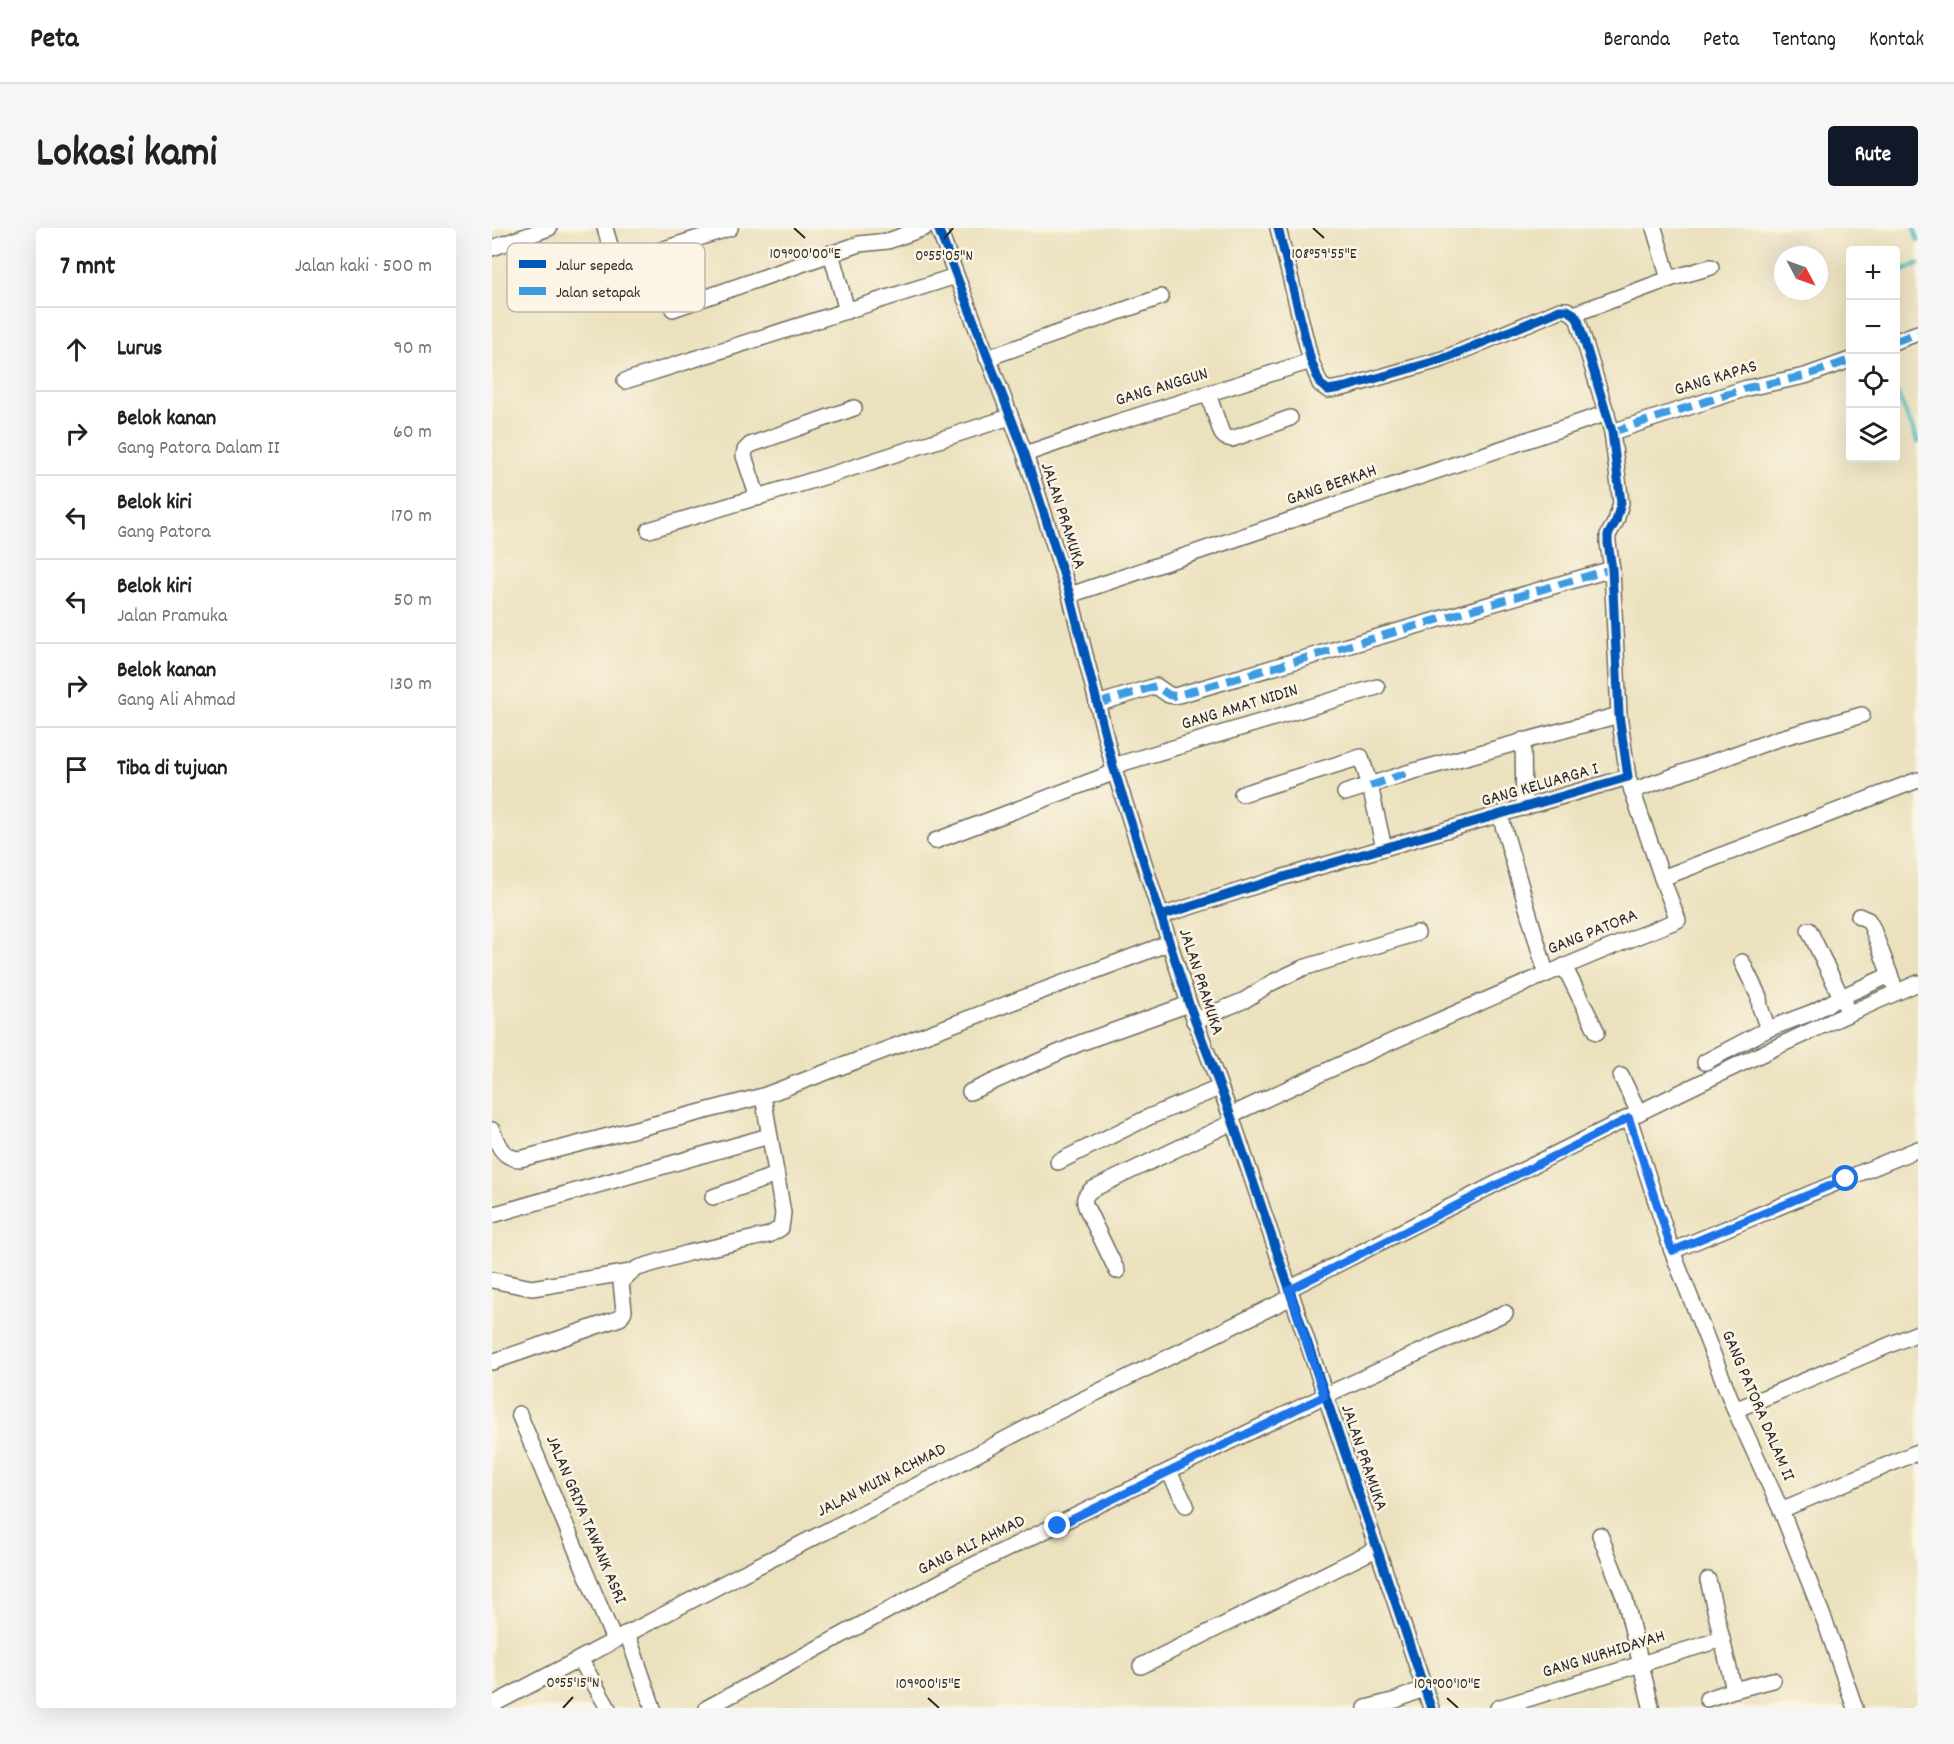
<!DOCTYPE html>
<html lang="id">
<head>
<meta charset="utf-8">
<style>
	:root { --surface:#fff; --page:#f6f6f6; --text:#202124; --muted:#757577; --line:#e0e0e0; --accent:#111827 }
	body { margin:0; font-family:Dekko,sans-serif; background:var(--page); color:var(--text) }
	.controls { position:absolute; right:18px; top:18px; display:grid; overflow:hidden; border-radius:6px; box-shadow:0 6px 24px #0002 }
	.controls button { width:54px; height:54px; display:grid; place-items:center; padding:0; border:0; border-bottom:2px solid var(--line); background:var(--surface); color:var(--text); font:30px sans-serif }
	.compass { position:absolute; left:1282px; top:18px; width:54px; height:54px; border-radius:50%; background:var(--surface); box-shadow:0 6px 24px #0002; rotate:131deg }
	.stop { position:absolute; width:18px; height:18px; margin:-14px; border:4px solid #1a73e8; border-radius:50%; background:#fff }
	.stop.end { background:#1a73e8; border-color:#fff; box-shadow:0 2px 6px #0008 }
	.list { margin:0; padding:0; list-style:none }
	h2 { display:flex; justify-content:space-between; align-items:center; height:78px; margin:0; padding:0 24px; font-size:26px }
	h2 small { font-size:20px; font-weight:400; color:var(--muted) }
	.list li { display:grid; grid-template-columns:39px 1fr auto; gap:18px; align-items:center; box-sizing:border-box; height:84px; padding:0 24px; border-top:2px solid var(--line) }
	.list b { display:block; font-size:22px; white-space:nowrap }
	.list p { margin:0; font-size:20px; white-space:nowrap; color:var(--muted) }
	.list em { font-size:20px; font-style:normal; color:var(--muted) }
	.icon { flex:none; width:33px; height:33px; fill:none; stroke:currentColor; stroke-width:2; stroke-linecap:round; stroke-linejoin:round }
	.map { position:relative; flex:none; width:1426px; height:1480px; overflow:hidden; border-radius:6px }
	header { display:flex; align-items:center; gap:36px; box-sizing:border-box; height:84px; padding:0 30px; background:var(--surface); border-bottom:2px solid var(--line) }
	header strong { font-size:28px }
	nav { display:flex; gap:33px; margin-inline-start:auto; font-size:21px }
	.intro { display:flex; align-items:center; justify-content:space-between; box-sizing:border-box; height:144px; padding:0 36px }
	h1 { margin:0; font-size:42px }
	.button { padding:15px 27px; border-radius:6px; background:var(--accent); color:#fff; font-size:21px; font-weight:700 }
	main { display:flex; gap:36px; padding:0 36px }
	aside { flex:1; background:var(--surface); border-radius:6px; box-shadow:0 6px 24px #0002 }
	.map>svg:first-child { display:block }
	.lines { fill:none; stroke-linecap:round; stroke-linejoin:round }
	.stream { stroke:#4bbac1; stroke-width:4.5 }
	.minor-casing { stroke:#6e6b5e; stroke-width:18 }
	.minor { stroke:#fff; stroke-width:15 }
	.quiet { stroke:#3d9ce1; stroke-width:8; stroke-dasharray:15 8; stroke-linecap:butt }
	.cycleway-casing { stroke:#fcf5e5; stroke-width:13 }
	.cycleway { stroke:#0057b8; stroke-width:9 }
	.route { stroke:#1a73e8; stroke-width:8 }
	.ticks { fill:none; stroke:#2b2b2b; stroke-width:2 }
	.labels { text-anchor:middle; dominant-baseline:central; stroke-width:5; stroke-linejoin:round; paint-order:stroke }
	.street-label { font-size:18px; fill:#2b2b2b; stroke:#fcf5e5 }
	.key { fill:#fcf5e5; stroke:#bdb8ad; stroke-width:1.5 }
	.key-label { font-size:16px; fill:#2b2b2b }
	.ticks-label { font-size:15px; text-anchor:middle; fill:#2b2b2b; stroke:#fcf5e5; stroke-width:5; stroke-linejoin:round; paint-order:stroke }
</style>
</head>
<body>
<header>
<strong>Peta</strong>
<nav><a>Beranda</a><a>Peta</a><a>Tentang</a><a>Kontak</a></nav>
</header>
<div class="intro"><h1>Lokasi kami</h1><a class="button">Rute</a></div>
<main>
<aside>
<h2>7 mnt<small>Jalan kaki · 500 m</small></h2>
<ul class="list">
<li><svg class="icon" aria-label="ahead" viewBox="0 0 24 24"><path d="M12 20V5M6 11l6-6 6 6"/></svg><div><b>Lurus</b></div><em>90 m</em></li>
<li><svg class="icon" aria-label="right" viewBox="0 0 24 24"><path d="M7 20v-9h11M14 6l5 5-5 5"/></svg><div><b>Belok kanan</b><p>Gang Patora Dalam II</p></div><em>60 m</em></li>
<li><svg class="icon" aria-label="left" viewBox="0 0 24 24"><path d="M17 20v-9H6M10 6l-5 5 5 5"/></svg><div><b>Belok kiri</b><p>Gang Patora</p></div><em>170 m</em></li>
<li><svg class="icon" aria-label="left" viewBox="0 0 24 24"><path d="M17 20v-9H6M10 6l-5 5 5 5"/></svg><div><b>Belok kiri</b><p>Jalan Pramuka</p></div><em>50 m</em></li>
<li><svg class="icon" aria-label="right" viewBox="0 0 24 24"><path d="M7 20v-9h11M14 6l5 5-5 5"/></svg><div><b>Belok kanan</b><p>Gang Ali Ahmad</p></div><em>130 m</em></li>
<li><svg class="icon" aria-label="arrive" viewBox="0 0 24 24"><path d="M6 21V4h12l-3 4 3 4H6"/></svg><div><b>Tiba di tujuan</b></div></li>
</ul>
</aside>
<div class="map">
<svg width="1426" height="1480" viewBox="0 0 1426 1480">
	<rect width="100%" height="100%" fill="#fcf5e5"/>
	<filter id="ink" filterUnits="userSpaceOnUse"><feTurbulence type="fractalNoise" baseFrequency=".0167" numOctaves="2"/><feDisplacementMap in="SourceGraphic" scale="12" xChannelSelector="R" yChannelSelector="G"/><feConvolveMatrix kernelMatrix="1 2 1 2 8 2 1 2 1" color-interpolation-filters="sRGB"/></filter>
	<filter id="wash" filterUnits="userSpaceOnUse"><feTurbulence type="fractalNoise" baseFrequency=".008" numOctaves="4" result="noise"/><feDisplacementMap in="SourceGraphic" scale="24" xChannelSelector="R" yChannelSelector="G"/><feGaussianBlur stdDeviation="1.35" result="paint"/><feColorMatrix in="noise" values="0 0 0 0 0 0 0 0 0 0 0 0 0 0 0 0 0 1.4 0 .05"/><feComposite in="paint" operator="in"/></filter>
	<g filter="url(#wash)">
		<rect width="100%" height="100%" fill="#ebe1be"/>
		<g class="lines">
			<g class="stream">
				<path d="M1422,0L1426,12"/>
				<path d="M1404,46L1426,36"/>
				<path d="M1404,162L1426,214"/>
			</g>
		</g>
	</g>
	<g filter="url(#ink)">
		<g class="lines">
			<defs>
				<g id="minor">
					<path d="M113,0L123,35"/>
					<path d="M446,0L533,226L578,367L621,538L697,776L741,894L939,1480"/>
					<path d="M1162,0L1177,51"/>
					<path d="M0,20L57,0"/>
					<path d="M339,25L355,83"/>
					<path d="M31,66L238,0"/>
					<path d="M181,81L367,16L396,13L432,0"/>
					<path d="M1082,86L1177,51L1219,39"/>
					<path d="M1404,113L1426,105"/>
					<path d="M495,130L669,69"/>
					<path d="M133,153L464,48"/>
					<path d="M716,166L730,206L733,209L740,211L798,190"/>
					<path d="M1120,204L1255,160L1313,148L1358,132"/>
					<path d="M533,226L626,194L819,133"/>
					<path d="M266,270L252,228L253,222L258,217L362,180"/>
					<path d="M157,302L338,247L518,189"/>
					<path d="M578,367L1115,185"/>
					<path d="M605,476L664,458L677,467L683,468L1120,341"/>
					<path d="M1031,512L1032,580"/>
					<path d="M621,538L885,459"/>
					<path d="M1137,553L1170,650"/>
					<path d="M1140,563L1285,511L1370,487"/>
					<path d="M853,565L915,545L1127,487"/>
					<path d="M750,566L869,529L878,558L892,620"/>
					<path d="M1008,587L1054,745"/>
					<path d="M443,613L623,544"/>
					<path d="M669,688L785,651L1136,549L1127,487L1120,341L1116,315V307L1124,293L1129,275L1120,204L1086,92L1082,86L1075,82H1068L951,131L854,159L836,162L828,156L819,133L786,0"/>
					<path d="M1367,688L1376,692L1380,699L1401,755"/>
					<path d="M1317,702L1353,777"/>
					<path d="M1250,734L1267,769L1268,779L1276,801"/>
					<path d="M1072,738L1105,804"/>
					<path d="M702,793L753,772L779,755L811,740L925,705"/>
					<path d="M1213,834L1276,801L1321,784L1349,769L1398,747"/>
					<path d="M1129,848L1147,885"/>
					<path d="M478,864L588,815L697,776"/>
					<path d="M739,887C887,818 1035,752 1186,692L1170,650L1426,552"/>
					<path d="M1137,890L1180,1023L1243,1182L1289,1282L1335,1399L1363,1480"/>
					<path d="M0,902C6,917 10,930 28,931L271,868L677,715"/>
					<path d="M566,934L657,889L727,860"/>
					<path d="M221,969L284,947"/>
					<path d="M0,987L277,908"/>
					<path d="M1180,1023L1426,921"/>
					<path d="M625,1043L594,979C591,970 593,968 599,962L741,894"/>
					<path d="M0,1052L40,1060L139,1044"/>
					<path d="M797,1061C1005,955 1212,848 1426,755"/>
					<path d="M0,1134L128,1090L132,1083L129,1054L139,1044L146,1040L196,1025L277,1007L289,1000L291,985L271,868"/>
					<path d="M1243,1182L1426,1105"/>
					<path d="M27,1186L122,1412"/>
					<path d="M677,1244L694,1277"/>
					<path d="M1289,1282L1426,1224"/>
					<path d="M1108,1307L1133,1371L1159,1478"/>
					<path d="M1216,1352L1242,1462L1281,1452"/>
					<path d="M135,1405L161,1480"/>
					<path d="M88,1431L116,1480"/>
					<path d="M649,1438L884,1321"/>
					<path d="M1215,1471L1242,1462"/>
					<path d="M0,1477L236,1353L457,1241L563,1185L800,1069"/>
					<path d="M215,1480L465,1345L832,1168L1013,1085"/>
					<path d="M874,1480L904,1472L933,1460"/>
					<path d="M1006,1480L1230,1411"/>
				</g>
			</defs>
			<use href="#minor" class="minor-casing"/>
			<use href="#minor" class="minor"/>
			<g class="quiet">
				<path d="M1404,113L1426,105"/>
				<path d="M1120,204L1255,160L1313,148L1358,132"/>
				<path d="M605,476L664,458L677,467L683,468L1120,341"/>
				<path d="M878,558L915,545"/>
			</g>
			<defs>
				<g id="cycleway">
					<path d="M446,0L533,226L578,367L621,538L697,776L741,894L939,1480"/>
					<path d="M669,688L785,651L1136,549L1127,487L1120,341L1116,315V307L1124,293L1129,275L1120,204L1086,92L1082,86L1075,82H1068L951,131L854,159L836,162L828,156L819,133L786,0"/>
				</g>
			</defs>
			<use href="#cycleway" class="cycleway-casing"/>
			<use href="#cycleway" class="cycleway"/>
		</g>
	</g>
	<g class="lines" filter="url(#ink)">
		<path class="route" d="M566,1298L832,1168L797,1062L1137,890L1180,1023L1354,951"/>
	</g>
	<path class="ticks" d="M302,0L313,10M821,0L832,10M452,11L461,0M436,1470L447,1480M955,1470L966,1480M71,1480L81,1469"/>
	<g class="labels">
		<g class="street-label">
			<text transform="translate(1224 151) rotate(-17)">GANG KAPAS</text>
			<text transform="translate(670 160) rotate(-17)">GANG ANGGUN</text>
			<text transform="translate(840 258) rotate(-19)">GANG BERKAH</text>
			<text transform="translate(570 288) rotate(72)">JALAN PRAMUKA</text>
			<text transform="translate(748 480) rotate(-17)">GANG AMAT NIDIN</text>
			<text transform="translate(1048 558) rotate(-16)">GANG KELUARGA I</text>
			<text transform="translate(1101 705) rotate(-22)">GANG PATORA</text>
			<text transform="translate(708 754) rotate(72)">JALAN PRAMUKA</text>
			<text transform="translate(1265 1178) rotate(67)">GANG PATORA DALAM II</text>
			<text transform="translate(871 1230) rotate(71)">JALAN PRAMUKA</text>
			<text transform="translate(390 1253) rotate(-27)">JALAN MUIN ACHMAD</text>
			<text transform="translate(93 1292) rotate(67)">JALAN GRIYA TAWANK ASRI</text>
			<text transform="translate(480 1318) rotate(-26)">GANG ALI AHMAD</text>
			<text transform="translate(1112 1427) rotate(-17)">GANG NURHIDAYAH</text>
		</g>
	</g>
	<rect x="15" y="15" width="198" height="69" rx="9" class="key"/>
	<rect x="27" y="32" width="27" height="8" fill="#0057b8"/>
	<rect x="27" y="59" width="27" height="8" fill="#3d9ce1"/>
	<g class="key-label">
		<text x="64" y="42">Jalur sepeda</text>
		<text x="64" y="69">Jalan setapak</text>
	</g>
	<g class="ticks-label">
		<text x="313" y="30">109°00'00"E</text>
		<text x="832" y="30">108°59'55"E</text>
		<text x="452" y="32">0°55'05"N</text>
		<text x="81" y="1459">0°55'15"N</text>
		<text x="436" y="1460">109°00'15"E</text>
		<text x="955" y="1460">109°00'10"E</text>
	</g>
</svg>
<div class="controls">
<button>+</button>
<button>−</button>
<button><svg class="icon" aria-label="locate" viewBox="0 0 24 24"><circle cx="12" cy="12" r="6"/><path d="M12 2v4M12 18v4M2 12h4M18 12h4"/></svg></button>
<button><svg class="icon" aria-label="layers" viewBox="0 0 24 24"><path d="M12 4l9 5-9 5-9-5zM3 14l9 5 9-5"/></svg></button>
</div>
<svg class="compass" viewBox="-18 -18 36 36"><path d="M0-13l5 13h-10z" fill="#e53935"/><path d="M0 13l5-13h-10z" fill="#757577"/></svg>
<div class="stop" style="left:1354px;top:951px"></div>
<div class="stop end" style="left:566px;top:1298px"></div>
</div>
</main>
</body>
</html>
